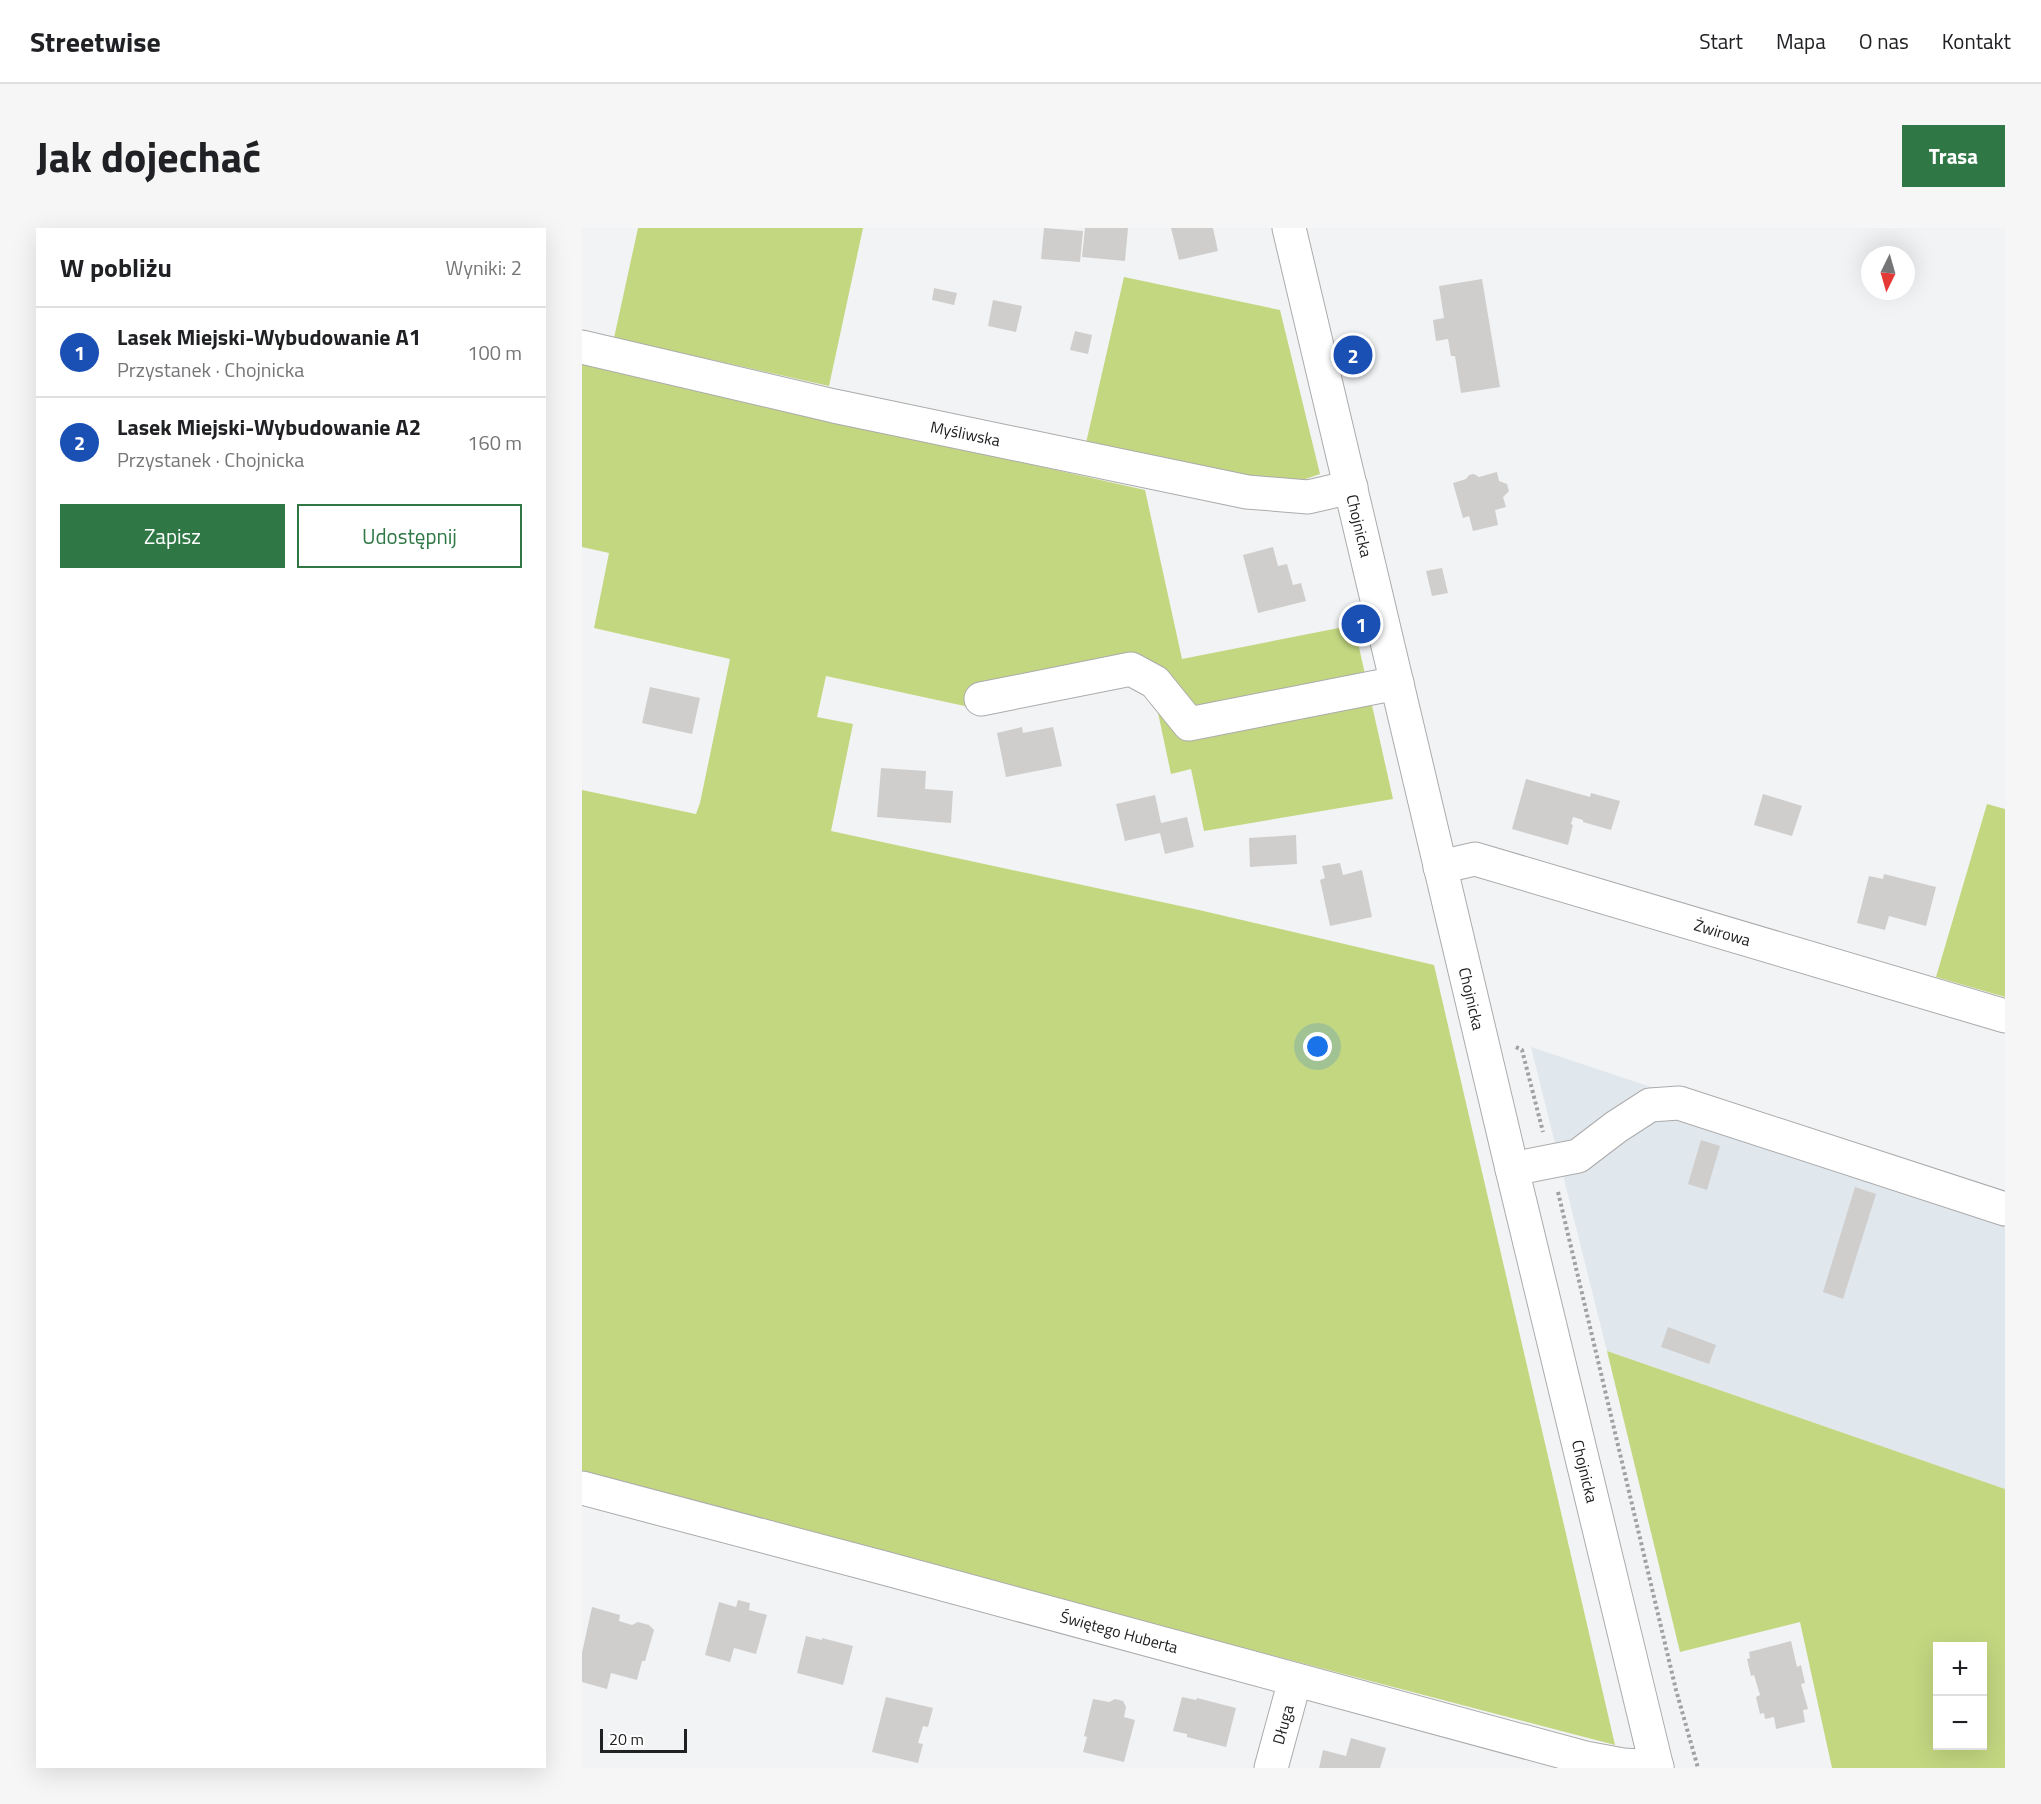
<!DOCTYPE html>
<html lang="pl">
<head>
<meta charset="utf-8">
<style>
	:root { --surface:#fff; --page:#f6f6f6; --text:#202124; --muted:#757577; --line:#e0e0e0; --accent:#2f7845 }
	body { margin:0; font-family:"Titillium Web",sans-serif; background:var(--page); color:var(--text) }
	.controls { position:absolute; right:18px; bottom:18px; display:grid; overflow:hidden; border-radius:0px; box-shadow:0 6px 24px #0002 }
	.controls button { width:54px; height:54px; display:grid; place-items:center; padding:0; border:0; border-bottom:2px solid var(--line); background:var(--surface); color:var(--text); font:30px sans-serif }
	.compass { position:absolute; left:1279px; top:18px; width:54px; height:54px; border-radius:50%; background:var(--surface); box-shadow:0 6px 24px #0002; rotate:185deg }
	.scale { position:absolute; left:18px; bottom:15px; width:87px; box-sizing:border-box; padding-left:6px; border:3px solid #212121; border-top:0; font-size:16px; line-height:21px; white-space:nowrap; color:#212121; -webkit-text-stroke:4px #fff; paint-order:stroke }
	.you { position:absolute; left:736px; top:819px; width:21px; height:21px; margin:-15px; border:4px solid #fff; border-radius:50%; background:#1a73e8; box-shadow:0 0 0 9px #1a73e833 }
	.badge { display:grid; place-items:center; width:39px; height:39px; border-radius:50%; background:var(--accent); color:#fff; font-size:20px; font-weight:700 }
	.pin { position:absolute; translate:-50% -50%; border:3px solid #fff; box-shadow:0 2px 6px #0006 }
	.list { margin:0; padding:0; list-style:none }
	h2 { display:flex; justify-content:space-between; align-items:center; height:78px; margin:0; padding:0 24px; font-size:26px }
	h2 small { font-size:20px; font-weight:400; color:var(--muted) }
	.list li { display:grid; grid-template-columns:39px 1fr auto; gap:18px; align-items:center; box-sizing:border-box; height:90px; padding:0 24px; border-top:2px solid var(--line) }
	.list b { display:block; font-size:22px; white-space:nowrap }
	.list p { margin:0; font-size:20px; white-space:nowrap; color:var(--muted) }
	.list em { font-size:20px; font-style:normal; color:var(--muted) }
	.actions { display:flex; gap:12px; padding:18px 24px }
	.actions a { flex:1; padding:14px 0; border:2px solid var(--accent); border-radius:0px; text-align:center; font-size:21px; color:var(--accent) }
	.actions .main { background:var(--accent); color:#fff }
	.map { position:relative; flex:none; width:1423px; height:1540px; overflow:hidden; border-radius:0px }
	header { display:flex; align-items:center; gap:36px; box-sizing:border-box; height:84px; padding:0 30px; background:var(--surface); border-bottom:2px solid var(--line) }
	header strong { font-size:28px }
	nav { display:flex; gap:33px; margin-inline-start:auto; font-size:21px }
	.intro { display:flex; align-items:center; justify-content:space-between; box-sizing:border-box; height:144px; padding:0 36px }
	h1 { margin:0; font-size:42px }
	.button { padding:15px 27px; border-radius:0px; background:var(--accent); color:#fff; font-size:21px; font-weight:700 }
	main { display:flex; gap:36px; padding:0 36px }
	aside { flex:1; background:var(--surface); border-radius:0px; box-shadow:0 6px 24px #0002 }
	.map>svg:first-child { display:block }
	.built { fill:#e0e7ed }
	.green { fill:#c3d780; fill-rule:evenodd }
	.building { fill:#cfcecd }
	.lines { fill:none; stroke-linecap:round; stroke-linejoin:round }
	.minor-casing { stroke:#ababac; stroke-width:35 }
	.path { stroke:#a0a1a1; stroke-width:4; stroke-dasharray:3 3; stroke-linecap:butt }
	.minor { stroke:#fff; stroke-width:33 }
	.labels { text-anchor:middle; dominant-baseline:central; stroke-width:4.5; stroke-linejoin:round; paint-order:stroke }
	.street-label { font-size:16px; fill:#212121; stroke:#fff }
</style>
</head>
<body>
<header>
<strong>Streetwise</strong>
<nav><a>Start</a><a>Mapa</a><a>O nas</a><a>Kontakt</a></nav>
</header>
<div class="intro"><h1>Jak dojechać</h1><a class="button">Trasa</a></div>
<main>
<aside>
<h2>W pobliżu<small>Wyniki: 2</small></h2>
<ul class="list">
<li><span class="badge" style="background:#1a4fb4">1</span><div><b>Lasek Miejski-Wybudowanie A1</b><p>Przystanek · Chojnicka</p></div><em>100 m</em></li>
<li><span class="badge" style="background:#1a4fb4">2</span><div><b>Lasek Miejski-Wybudowanie A2</b><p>Przystanek · Chojnicka</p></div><em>160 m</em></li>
</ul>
<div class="actions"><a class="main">Zapisz</a><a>Udostępnij</a></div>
</aside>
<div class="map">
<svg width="1423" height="1540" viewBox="0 0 1423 1540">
	<rect width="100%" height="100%" fill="#f2f3f4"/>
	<path class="built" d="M949,819L1423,977V1261L1025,1123Z"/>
	<g class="green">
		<path d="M56,0H281L247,158L32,110Z"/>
		<path d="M542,49L698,82L738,246L701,259L504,215Z"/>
		<path d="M0,135L563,262L600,431L772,397L811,571L622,603L609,541L589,546L572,466L545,448L392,480L244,448L235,489L271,496L249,603L617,682L852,737L1033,1517L0,1247V562L114,586L118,575L148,431L12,400L27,325L0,319Z"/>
		<path d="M1405,576L1423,581V769L1354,749Z"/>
		<path d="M1025,1123L1423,1261V1540H1250L1218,1394L1098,1424ZM1356,1418H1400V1518H1356Z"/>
	</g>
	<g class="building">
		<path d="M462,0L501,3L498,34L459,31Z"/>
		<path d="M503,0H546L543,33L500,29Z"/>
		<path d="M589,0H631L636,23L597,32Z"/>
		<path d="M900,51L918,159L879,165L873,128H869L866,111L854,113L851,92L862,90L857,58Z"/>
		<path d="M352,60L375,65L372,77L350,72Z"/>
		<path d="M411,72L440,78L434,104L406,98Z"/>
		<path d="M493,103L510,107L506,126L488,122Z"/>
		<path d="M915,244L917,253L925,256L927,263L921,269L924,279L913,282L916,297L891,303L887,288L881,290L871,255L884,251L887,247L892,246L897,249Z"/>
		<path d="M691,319L696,338L705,336L711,357L719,355L724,373L676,385L661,327Z"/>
		<path d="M860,340L866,365L850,368L844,343Z"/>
		<path d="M68,459L118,470L110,506L60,495Z"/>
		<path d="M440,499L441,505L471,499L480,538L424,549L415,505Z"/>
		<path d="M299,540L344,543L343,561L371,563L369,595L295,589Z"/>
		<path d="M944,551L1008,569L1009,565L1038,573L1029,602L1001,594V592L991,589L989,596L991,597L986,617L930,601Z"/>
		<path d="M1181,566L1220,578L1210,608L1172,597Z"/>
		<path d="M573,567L579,595L605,589L612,619L583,626L578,605L543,613L534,576Z"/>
		<path d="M714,607L715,636L668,639L667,610Z"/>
		<path d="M758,635L761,647L780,642L790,689L748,698L738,652L743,650L740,638Z"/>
		<path d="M1302,646L1354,659L1344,698L1307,688L1303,702L1275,695L1287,648L1301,651Z"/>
		<path d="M1119,912L1138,918L1125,962L1106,956Z"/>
		<path d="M1273,959L1294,966L1261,1071L1241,1064Z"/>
		<path d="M1086,1099L1134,1117L1127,1136L1079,1119Z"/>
		<path d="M156,1372L168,1375L167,1382L185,1387L174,1426L152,1420L148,1434L123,1427L137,1374L154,1379Z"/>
		<path d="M10,1379L38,1387L37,1393L50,1397L56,1394L67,1397L72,1402L63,1433H60L55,1452L29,1445L25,1461L0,1454V1425Z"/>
		<path d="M224,1408L240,1412V1410L271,1418L261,1457L215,1445Z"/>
		<path d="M1209,1413L1215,1439L1219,1437L1223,1455L1219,1456L1226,1481L1221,1482L1223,1494L1194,1501L1192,1489L1183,1491L1182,1485L1178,1486L1174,1469L1178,1467L1172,1447L1169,1448L1165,1431L1168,1430L1167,1424Z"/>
		<path d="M304,1469L351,1480L346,1499L341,1498L336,1515L341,1516L336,1535L290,1524Z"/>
		<path d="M600,1469L614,1472L615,1470L654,1480L644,1519L605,1509V1506L591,1503Z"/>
		<path d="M511,1471L527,1474L533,1471L541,1473L544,1479L542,1489L553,1492L542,1534L501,1524L505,1509L502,1508Z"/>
		<path d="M769,1510L804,1520L798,1540H737L741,1522L764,1528Z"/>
	</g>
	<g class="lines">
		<defs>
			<g id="minor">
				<path id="s1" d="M707,0L930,941L1075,1540"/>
				<path id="s2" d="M0,119L252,178L665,264L726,269L769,259"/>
				<path d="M399,471L549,441L573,454L607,496L815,455"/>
				<path id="s3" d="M858,639L893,631L1423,788"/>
				<path d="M930,941L996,928L1034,899L1068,877L1097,875L1423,981"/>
				<path id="s4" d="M0,1260L302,1340L1003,1530L1041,1537L1075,1539"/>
				<path id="s5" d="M689,1540L713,1452"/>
			</g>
		</defs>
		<use href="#minor" class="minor-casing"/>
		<g class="path">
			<path d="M934,819L940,822L961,904"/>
			<path d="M976,964L1094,1462L1116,1540"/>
		</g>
		<use href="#minor" class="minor"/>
	</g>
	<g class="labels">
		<g class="street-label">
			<text stroke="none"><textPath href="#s2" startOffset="393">Myśliwska</textPath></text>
			<text stroke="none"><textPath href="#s1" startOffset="306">Chojnicka</textPath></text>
			<text stroke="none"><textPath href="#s3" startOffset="294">Żwirowa</textPath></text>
			<text stroke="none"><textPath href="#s1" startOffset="792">Chojnicka</textPath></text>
			<text stroke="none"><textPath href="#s1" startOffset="1278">Chojnicka</textPath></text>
			<text stroke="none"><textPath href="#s4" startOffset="556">Świętego Huberta</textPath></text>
			<text stroke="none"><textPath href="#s5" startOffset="45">Długa</textPath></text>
		</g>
	</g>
</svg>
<div class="controls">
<button>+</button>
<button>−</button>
</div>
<svg class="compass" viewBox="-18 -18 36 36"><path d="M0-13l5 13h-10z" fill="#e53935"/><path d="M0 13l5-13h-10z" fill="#757577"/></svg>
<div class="scale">20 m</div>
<div class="you"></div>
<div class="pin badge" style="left:779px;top:396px;background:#1a4fb4">1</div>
<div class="pin badge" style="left:771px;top:127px;background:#1a4fb4">2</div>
</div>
</main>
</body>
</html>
